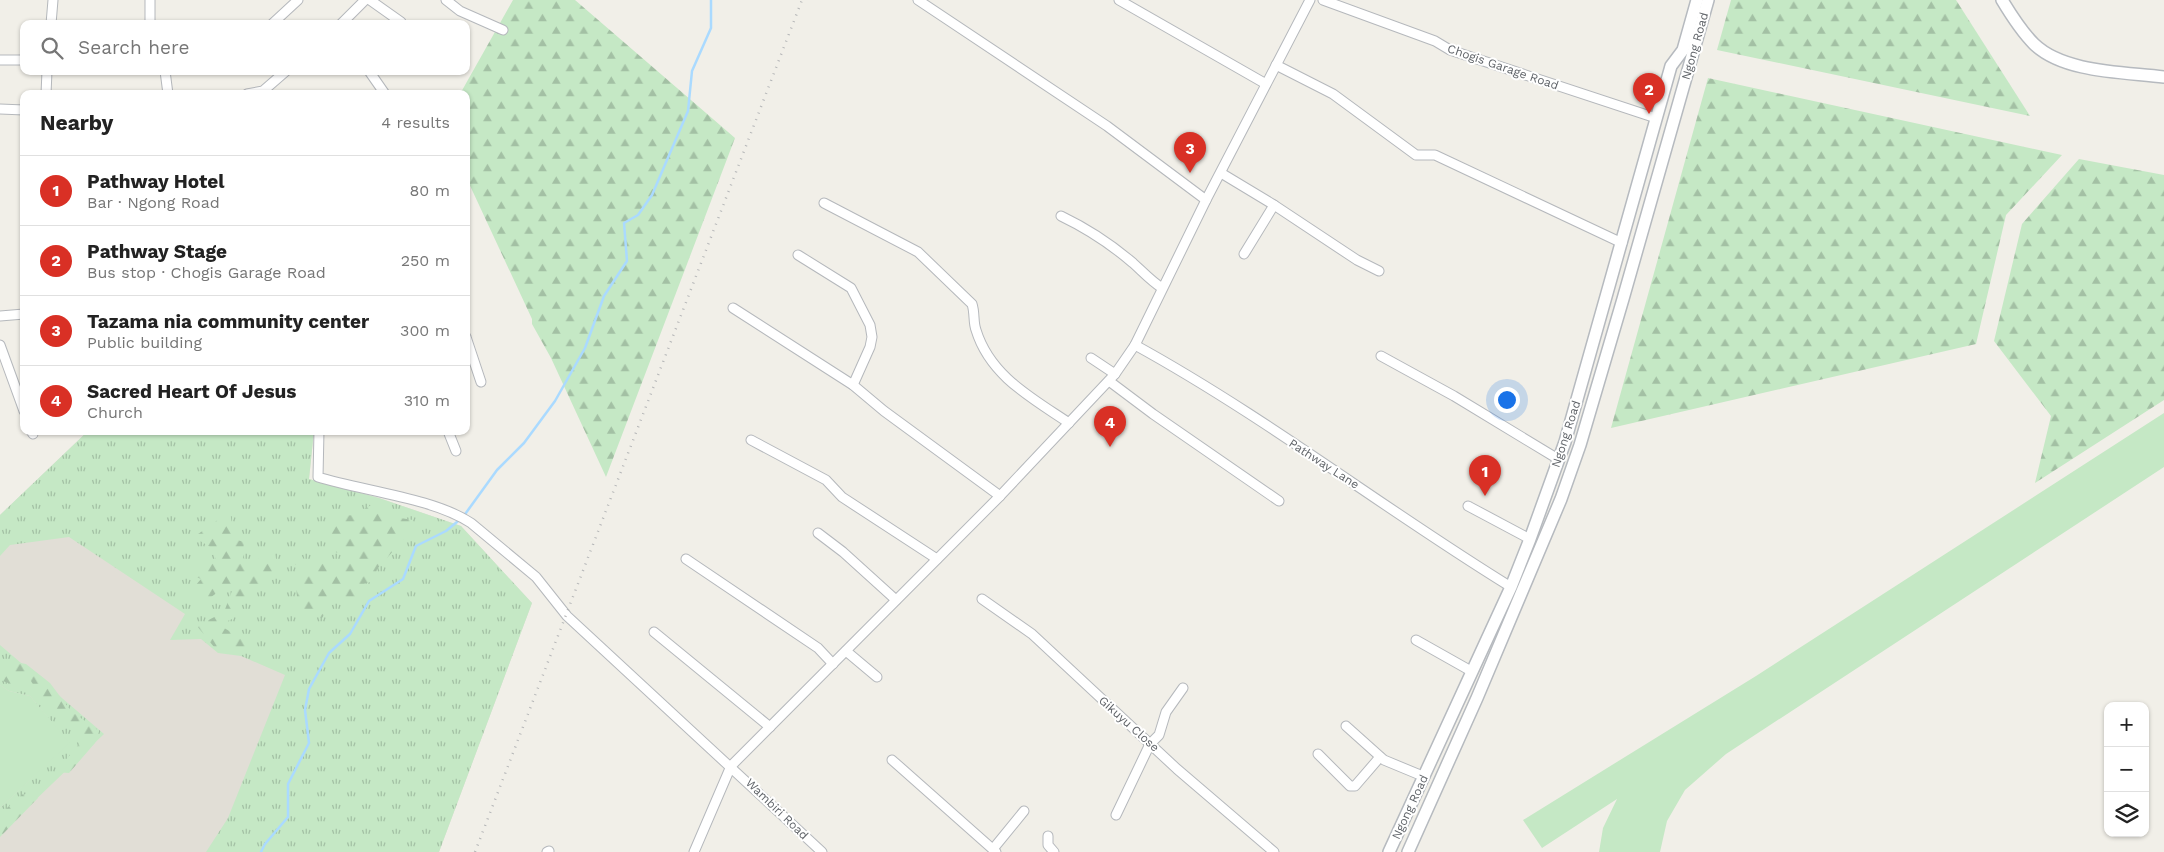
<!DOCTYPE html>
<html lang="en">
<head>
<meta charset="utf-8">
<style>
	:root { --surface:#fff; --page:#f2f2f2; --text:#222; --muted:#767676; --line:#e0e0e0; --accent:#d93025 }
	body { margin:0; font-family:"Work Sans",sans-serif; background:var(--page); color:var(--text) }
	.controls { position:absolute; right:15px; bottom:15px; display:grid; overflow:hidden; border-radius:10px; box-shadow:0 1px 4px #0004 }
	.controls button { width:45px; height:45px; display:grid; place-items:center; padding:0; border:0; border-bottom:1px solid var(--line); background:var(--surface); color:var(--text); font:25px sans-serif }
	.you { position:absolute; left:1506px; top:399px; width:18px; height:18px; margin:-12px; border:4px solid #fff; border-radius:50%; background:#1a73e8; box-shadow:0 0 0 8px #1a73e833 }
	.badge { display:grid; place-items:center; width:32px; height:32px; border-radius:50%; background:var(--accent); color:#fff; font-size:16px; font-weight:700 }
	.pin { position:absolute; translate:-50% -41px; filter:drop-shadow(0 1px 2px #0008) }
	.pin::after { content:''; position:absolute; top:26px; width:18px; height:15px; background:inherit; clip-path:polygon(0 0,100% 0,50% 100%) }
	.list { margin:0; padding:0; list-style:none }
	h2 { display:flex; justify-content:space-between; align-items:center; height:65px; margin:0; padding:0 20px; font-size:21px }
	h2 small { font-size:16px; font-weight:400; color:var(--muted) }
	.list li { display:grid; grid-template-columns:32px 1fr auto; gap:15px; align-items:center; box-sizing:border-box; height:70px; padding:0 20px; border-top:1px solid var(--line) }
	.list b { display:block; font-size:19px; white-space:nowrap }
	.list p { margin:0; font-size:16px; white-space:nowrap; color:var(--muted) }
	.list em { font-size:16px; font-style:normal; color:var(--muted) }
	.icon { flex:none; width:28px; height:28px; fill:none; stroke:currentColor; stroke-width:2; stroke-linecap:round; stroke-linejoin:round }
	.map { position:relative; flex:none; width:2164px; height:852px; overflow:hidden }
	.search { position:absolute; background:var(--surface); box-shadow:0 1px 4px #0004; left:20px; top:20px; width:450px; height:55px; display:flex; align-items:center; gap:12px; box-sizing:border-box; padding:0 18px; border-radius:10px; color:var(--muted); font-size:19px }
	.panel { position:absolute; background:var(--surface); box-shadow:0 1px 4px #0004; left:20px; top:90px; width:450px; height:345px; border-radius:10px }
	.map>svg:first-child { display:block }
	.education { fill:#e1ded6 }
	.grass { fill:url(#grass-tufts) }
	.forest { fill:url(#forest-firs) }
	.pitch { fill:#c5e8c5 }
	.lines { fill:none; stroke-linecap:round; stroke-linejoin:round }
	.stream { stroke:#aadaff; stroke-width:2.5 }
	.street-casing { stroke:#b5b8bc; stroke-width:11 }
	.secondary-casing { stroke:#b6babf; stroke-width:14 }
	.street { stroke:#fff; stroke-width:9 }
	.secondary { stroke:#fff; stroke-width:11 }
	.rail { stroke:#b6b7b8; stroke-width:2.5; stroke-dasharray:1 6; stroke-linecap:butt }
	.labels { text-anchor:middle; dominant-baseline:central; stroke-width:4; stroke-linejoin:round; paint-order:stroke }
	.street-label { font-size:12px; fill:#5f6368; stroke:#fff }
</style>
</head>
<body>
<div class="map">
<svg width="2164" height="852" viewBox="0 0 2164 852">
	<defs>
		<pattern id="grass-tufts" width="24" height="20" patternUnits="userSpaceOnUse" patternTransform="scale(1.25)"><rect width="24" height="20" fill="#c5e8c5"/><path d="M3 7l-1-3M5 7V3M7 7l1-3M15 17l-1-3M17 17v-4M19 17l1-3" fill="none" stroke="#a3c0a4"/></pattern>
		<pattern id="forest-firs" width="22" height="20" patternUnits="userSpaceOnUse" patternTransform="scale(1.25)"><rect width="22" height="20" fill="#c5e8c5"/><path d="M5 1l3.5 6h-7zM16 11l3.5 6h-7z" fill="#a3c0a4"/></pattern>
	</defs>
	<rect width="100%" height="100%" fill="#f1efe8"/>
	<path class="education" d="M88,431H314L309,479L379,498L461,526L532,603L439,852H0V515Z"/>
	<g class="grass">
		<path d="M88,431H314L309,479L379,498L461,526L532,603L439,852H206L228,818L285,675L241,656L218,653L201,639L170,640L185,614L69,537L10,545L0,556V515Z"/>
		<path d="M0,645L104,734L0,834V808L69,743L30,696L9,691L0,685Z"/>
	</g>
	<g class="forest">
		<path d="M513,0H575L735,138L606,477L551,358L532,324V319L466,177V94H460Z"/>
		<path d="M1731,0H1956L2030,116L1717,50Z"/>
		<path d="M1708,78L2062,155L2006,215L1976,344L1611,428Z"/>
		<path d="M2079,159L2164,175V400L2035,483L2051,416L1994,341L2022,224Z"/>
		<path d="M373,504L394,517L413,520L404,539L377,569L374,581L360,585L352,602L334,599L322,618L308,614L298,606L296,587L304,575L297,565L285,560L296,549L310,567L319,563L339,564L342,555L327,548L335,541L325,528L340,516L354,515Z"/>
		<path d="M230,511L234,539L244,542L243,557L246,565L274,551L279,570L266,577L252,600L235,597L232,619L219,625L231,632L251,635L248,647H214L197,626L224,612L232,591L222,589L203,603L189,593L201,579L189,574L201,561H217L210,547L194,537Z"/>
		<path d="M0,659L26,664L50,683L71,711L99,731L95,743L69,773L56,772L79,744L69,722L45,703L29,678L11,684L0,680Z"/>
		<path d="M23,794L38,798L0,837V814Z"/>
	</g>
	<g class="pitch">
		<path d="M2164,413V467L1726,754L1685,790L1667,821L1660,852H1599L1603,828L1617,799L1542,848L1523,820L1756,676Z"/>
		<path d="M0,685L9,691L30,696L70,743L0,808Z"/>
	</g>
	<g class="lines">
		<path class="stream" d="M261,852L265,844L288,817V784L309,743L305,710L309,689L329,653L350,634L369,601L403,579L416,546L446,531L463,517L497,470L524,443L555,401L585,348L604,296L627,261L624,223L638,215L652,195L688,111L692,71L711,28V0"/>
		<defs>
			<g id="street">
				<path d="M150,0V24"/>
				<path d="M370,0L401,22L395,24"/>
				<path d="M446,0L460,11L503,30"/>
				<path d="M918,0L1107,126L1206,200"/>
				<path d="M1119,0L1266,84"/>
				<path d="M1323,0L1435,41L1450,50L1656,118"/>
				<path d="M51,24L53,0"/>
				<path d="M272,24L298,0"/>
				<path d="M341,24L365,0"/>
				<path d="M0,60H24"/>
				<path d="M1276,65L1333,94L1416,155H1435L1622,243"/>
				<path d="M165,71L168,94"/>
				<path d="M369,71L385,94"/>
				<path d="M46,94L47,71"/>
				<path d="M247,94L263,91L286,71"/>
				<path d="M0,109L24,110"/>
				<path d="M1221,173L1274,205L1357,260L1379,271"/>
				<path d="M824,203L918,252L972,304C975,313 973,322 976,330C990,376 1032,398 1069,423"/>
				<path d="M1061,216C1086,228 1112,245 1133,263C1143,272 1151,281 1162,288"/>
				<path d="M1244,254L1274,205"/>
				<path d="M798,255L851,288L870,325L872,337L870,347L853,385"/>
				<path d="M733,308L853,385L884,411L1000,496"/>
				<path d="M0,316L24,314"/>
				<path d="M466,337L481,382"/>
				<path d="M0,345L24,411"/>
				<path d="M1135,345C1266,417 1384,509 1511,587"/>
				<path d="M1381,356L1454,396L1558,459"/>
				<path d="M1091,358L1115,374"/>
				<path d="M1109,381L1153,414L1279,501"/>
				<path d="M31,431L33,434"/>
				<path d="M319,431L318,477C363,491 433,498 471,523L536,577L567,616L822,852"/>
				<path d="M448,431L456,451"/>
				<path d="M751,440L826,480L842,497L937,559"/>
				<path d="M1468,506L1530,539"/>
				<path d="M818,533L843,552L896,600"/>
				<path d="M686,559L818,648L833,664"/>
				<path d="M982,599L1032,634L1177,769L1274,852"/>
				<path d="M654,632L770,727"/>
				<path d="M1416,640L1471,671"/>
				<path d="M846,651L877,677"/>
				<path d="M1346,726L1384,760L1425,777"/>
				<path d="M1318,754L1350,786H1355L1380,757"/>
				<path d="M892,760L996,852"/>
				<path d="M1116,815L1150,744L1159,735L1166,712L1183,688"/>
				<path d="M1048,836V845L1054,852"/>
				<path d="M993,849L1024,811"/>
				<path d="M547,852L549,851"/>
				<path d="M694,852L731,766L1000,496L1115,374L1135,345L1206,200L1310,0"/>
			</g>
			<g id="secondary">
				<path d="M2002,0C2011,15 2021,31 2034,44C2064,73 2125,72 2164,77"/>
				<path d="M1389,852L1511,587L1530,539L1565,442L1671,66L1683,50L1697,0"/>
				<path d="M1408,852L1477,698L1561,499L1580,445L1623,299L1708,0"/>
			</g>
		</defs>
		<use href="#street" class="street-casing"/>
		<use href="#secondary" class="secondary-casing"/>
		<use href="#street" class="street"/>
		<use href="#secondary" class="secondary"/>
		<path class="rail" d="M475,852L802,0"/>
	</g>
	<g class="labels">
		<g class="street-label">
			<text transform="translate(1695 46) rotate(-74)">Ngong Road</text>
			<text transform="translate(1503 67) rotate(19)">Chogis Garage Road</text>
			<text transform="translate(1566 434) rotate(-72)">Ngong Road</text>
			<text transform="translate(1324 464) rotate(33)">Pathway Lane</text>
			<text transform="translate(1129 724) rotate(42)">Gikuyu Close</text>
			<text transform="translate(1410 807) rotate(-65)">Ngong Road</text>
			<text transform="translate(777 809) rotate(44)">Wambiri Road</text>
		</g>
	</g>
</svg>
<div class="controls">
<button>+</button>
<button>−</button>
<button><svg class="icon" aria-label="layers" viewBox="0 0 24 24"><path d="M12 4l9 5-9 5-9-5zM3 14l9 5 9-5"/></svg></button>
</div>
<div class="you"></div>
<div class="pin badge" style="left:1485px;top:496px">1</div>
<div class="pin badge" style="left:1649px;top:114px">2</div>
<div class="pin badge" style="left:1190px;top:173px">3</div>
<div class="pin badge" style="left:1110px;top:447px">4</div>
<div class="search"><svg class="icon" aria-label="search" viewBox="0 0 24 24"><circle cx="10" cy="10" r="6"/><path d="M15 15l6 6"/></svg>Search here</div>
<section class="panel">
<h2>Nearby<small>4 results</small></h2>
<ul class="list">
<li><span class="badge">1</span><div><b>Pathway Hotel</b><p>Bar · Ngong Road</p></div><em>80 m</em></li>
<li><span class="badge">2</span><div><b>Pathway Stage</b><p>Bus stop · Chogis Garage Road</p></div><em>250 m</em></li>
<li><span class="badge">3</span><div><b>Tazama nia community center</b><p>Public building</p></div><em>300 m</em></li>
<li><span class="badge">4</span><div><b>Sacred Heart Of Jesus</b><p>Church</p></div><em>310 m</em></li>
</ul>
</section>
</div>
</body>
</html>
